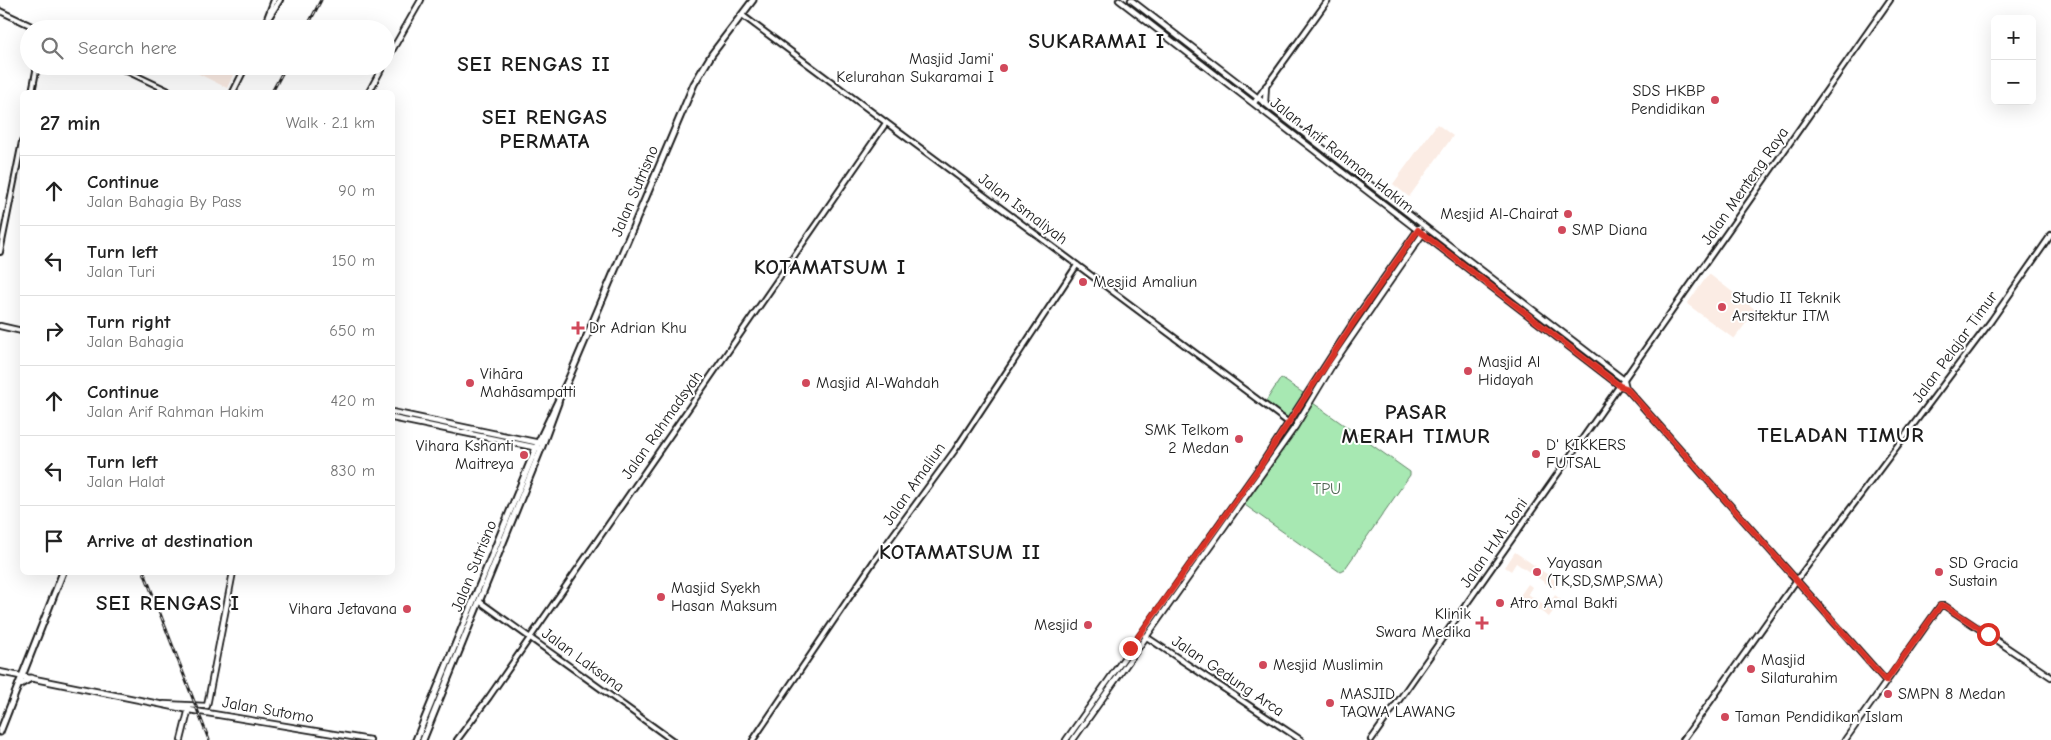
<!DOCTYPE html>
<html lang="en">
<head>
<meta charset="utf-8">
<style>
	:root { --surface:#fff; --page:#f2f2f2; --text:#222; --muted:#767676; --line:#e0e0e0 }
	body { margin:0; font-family:"Comic Neue",sans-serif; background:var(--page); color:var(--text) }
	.controls { position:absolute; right:15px; top:15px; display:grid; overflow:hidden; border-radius:8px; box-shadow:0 5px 20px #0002 }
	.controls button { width:45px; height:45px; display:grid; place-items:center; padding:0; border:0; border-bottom:1px solid var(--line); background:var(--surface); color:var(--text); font:25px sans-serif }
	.stop { position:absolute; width:15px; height:15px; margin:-11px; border:4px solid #d93025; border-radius:50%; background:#fff }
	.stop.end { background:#d93025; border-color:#fff; box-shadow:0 1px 5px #0008 }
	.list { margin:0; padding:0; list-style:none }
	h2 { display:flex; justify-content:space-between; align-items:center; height:65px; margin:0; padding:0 20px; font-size:21px }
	h2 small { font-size:16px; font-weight:400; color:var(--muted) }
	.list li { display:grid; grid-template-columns:32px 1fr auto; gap:15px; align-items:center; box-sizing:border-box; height:70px; padding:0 20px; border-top:1px solid var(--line) }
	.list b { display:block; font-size:19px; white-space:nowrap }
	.list p { margin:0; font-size:16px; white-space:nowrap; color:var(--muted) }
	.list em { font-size:16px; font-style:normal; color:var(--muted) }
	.icon { flex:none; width:28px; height:28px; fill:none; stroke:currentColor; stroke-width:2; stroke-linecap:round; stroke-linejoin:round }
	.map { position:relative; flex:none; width:2051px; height:740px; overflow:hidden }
	.search { position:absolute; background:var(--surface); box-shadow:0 5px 20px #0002; left:20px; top:20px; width:375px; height:55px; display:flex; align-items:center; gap:12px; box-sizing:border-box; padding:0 18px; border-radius:28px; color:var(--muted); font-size:19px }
	.panel { position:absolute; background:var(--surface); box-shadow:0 5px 20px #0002; left:20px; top:90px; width:375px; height:485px; border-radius:8px }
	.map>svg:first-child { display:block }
	.built { fill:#fbece4 }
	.green { fill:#a7e8b2; stroke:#628267 }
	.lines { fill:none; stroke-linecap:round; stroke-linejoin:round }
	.tertiary-casing { stroke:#1c1c1c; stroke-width:8 }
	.secondary-casing { stroke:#1c1c1c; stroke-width:8 }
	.primary-casing { stroke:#1c1c1c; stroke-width:9 }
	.tertiary { stroke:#fff; stroke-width:4 }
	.secondary { stroke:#fff; stroke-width:4.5 }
	.primary { stroke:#fff; stroke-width:5 }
	.rail-casing { stroke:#1c1c1c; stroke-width:3 }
	.rail { stroke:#fff; stroke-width:1; stroke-dasharray:4; stroke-linecap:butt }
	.route { stroke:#d93025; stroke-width:6 }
	.poi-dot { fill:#d1495b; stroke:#fff; stroke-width:2 }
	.labels { text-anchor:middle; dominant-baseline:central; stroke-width:4; stroke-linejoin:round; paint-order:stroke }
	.poi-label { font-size:16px; fill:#1c1c1c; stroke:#fff; text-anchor:start }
	.street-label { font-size:16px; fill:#1c1c1c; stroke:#fff }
	.park-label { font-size:16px; fill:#4d6350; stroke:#fff }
	.district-label { font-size:21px; font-weight:bold; letter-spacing:1px; fill:#1c1c1c; stroke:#fff }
</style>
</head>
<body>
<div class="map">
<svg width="2051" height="740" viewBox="0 0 2051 740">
	<rect width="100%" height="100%" fill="#fff"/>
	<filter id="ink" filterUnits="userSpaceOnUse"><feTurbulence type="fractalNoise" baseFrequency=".02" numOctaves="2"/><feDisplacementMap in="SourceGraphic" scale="10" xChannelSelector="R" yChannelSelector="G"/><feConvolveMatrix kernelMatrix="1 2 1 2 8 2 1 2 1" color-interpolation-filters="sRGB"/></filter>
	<g filter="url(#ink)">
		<g class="built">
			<path d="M183,66H237L227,88Z"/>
			<path d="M1437,124L1453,136L1409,197L1393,184Z"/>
			<path d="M1709,274L1756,310L1734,339L1687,304Z"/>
			<path d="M1515,552L1558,582L1554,589L1516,563L1511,571L1505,567Z"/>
			<path d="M1528,584L1532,587L1528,594L1547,607L1555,595L1561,600L1549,617L1519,597Z"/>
		</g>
		<g class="green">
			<path d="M1281,378L1306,395L1288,421L1264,404Z"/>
			<path d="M1313,403L1410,472V475L1344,570L1340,572L1242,503Z"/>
		</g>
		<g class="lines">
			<defs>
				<g id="tertiary">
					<path d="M0,11L38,29"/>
					<path d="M742,15L1289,423"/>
					<path d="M268,19L280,0"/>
					<path d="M263,29L274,0"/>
					<path d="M116,66L171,92"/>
					<path d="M32,92L37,66"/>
					<path d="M233,92L246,66"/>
					<path d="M1254,103L1328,0"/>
					<path d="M0,252L22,142"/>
					<path d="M479,601L672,740"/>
					<path d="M1145,636L1301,740"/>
					<path d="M457,740L489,697L886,123"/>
					<path d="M753,740L874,561L955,450L1077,265"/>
					<path d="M1371,740L1890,0"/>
					<path d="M1683,740L1796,581L1991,321L2051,235"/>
				</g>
				<g id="secondary">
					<path d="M1119,0L1620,386L1626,388"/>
					<path d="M1131,0L1624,380L1626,388L1886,681"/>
					<path d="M386,61L421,0"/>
					<path d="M369,92L383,66"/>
					<path d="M1265,103L1266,86"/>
					<path d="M0,326L22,331"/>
					<path d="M392,412L540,443"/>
					<path d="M392,418L538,448"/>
					<path d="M0,672L189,710L370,740"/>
					<path d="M164,704L207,706L233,572"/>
					<path d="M181,740L189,708"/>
					<path d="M1066,740L1261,465L1356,318L1419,228"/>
					<path d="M1073,740L1295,427L1333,364L1424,232"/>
					<path d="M1845,740L1940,606H1945L2051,677"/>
				</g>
				<g id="primary">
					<path d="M19,685L31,678"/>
					<path d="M0,732L63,572"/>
					<path d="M416,740L538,443L569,378L694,84L712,54L753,0"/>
					<path d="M423,740L541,449L558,403"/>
				</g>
			</defs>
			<use href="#tertiary" class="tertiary-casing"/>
			<use href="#secondary" class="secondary-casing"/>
			<use href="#primary" class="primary-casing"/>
			<use href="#tertiary" class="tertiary"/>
			<use href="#secondary" class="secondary"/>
			<use href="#primary" class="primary"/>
			<defs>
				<g id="rail">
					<path d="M306,29L321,0"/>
					<path d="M272,92L286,66"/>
					<path d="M144,572L209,740"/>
				</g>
			</defs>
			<use href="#rail" class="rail-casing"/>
			<use href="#rail" class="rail"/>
		</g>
	</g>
	<g class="lines" filter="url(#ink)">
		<path class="route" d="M1130,648L1261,465L1352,325L1418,230L1620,386L1626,388L1886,681L1940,606H1945L1988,634"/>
	</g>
	<g class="poi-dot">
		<circle cx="1004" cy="68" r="5"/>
		<circle cx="1715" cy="100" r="5"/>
		<circle cx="1568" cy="214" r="5"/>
		<circle cx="1562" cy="230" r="5"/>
		<circle cx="1083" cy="282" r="5"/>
		<circle cx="1722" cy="307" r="5"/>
		<path d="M575.5 320.5h5v5h5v5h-5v5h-5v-5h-5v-5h5z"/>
		<circle cx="1468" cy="371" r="5"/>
		<circle cx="470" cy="383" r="5"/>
		<circle cx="806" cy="383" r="5"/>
		<circle cx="1239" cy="439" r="5"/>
		<circle cx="1536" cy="454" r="5"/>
		<circle cx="524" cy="455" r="5"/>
		<circle cx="1537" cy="572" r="5"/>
		<circle cx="1939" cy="572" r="5"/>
		<circle cx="661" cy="597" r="5"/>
		<circle cx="1500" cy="603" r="5"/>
		<circle cx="407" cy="609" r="5"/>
		<path d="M1479.5 615.5h5v5h5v5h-5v5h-5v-5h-5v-5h5z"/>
		<circle cx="1088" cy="625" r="5"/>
		<circle cx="1263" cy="665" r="5"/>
		<circle cx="1751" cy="669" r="5"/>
		<circle cx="1888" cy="694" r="5"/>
		<circle cx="1330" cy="703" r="5"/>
		<circle cx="1725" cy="717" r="5"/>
	</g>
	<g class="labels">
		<g class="poi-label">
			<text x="994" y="59" text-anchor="end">Masjid Jami'<tspan x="994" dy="18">Kelurahan Sukaramai I</tspan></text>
			<text x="1705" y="91" text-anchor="end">SDS HKBP<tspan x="1705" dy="18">Pendidikan</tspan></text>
			<text x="1558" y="214" text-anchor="end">Mesjid Al-Chairat</text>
			<text x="1572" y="230">SMP Diana</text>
			<text x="1093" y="282">Mesjid Amaliun</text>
			<text x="1732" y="298">Studio II Teknik<tspan x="1732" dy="18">Arsitektur ITM</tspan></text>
			<text x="589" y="328">Dr Adrian Khu</text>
			<text x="1478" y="362">Masjid Al<tspan x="1478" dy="18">Hidayah</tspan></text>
			<text x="480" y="374">Vihāra<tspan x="480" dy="18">Mahāsampatti</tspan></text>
			<text x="816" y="383">Masjid Al-Wahdah</text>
			<text x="1229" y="430" text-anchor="end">SMK Telkom<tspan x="1229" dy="18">2 Medan</tspan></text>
			<text x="1546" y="445">D' KIKKERS<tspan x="1546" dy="18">FUTSAL</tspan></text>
			<text x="514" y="446" text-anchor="end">Vihara Kshanti<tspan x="514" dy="18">Maitreya</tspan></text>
			<text x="1547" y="563">Yayasan<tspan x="1547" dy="18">(TK,SD,SMP,SMA)</tspan></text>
			<text x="1949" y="563">SD Gracia<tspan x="1949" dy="18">Sustain</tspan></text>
			<text x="671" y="588">Masjid Syekh<tspan x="671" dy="18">Hasan Maksum</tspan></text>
			<text x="1510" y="603">Atro Amal Bakti</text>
			<text x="397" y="609" text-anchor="end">Vihara Jetavana</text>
			<text x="1471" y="614" text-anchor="end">Klinik<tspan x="1471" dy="18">Swara Medika</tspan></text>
			<text x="1078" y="625" text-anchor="end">Mesjid</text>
			<text x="1761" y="660">Masjid<tspan x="1761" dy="18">Silaturahim</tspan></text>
			<text x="1273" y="665">Mesjid Muslimin</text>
			<text x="1340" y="694">MASJID<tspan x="1340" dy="18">TAQWA LAWANG</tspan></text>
			<text x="1898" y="694">SMPN 8 Medan</text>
			<text x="1735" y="717">Taman Pendidikan Islam</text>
		</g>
		<g class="street-label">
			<text transform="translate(1342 155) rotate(38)">Jalan Arif Rahman Hakim</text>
			<text transform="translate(1745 186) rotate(-55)">Jalan Menteng Raya</text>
			<text transform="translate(635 191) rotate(-67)">Jalan Sutrisno</text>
			<text transform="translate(1023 209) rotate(37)">Jalan Ismaliyah</text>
			<text transform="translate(1955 347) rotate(-54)">Jalan Pelajar Timur</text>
			<text transform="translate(662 425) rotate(-55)">Jalan Rahmadsyah</text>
			<text transform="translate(914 484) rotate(-55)">Jalan Amaliun</text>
			<text transform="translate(1494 543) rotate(-55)">Jalan H.M. Joni</text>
			<text transform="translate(474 566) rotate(-68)">Jalan Sutrisno</text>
			<text transform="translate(583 660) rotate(36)">Jalan Laksana</text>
			<text transform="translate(1228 676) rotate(34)">Jalan Gedung Arca</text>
			<text transform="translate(268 710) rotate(10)">Jalan Sutomo</text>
		</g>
		<g class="park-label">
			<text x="1327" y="489">TPU</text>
		</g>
		<g class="district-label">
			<text x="1097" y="41">SUKARAMAI I</text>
			<text x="534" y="64">SEI RENGAS II</text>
			<text x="545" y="117">SEI RENGAS<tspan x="545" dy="24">PERMATA</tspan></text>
			<text x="830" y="267">KOTAMATSUM I</text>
			<text x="1416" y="412">PASAR<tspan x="1416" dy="24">MERAH TIMUR</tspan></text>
			<text x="1841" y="435">TELADAN TIMUR</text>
			<text x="960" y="552">KOTAMATSUM II</text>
			<text x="168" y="603">SEI RENGAS I</text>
		</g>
	</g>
</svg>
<div class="controls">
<button>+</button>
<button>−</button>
</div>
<div class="stop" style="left:1988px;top:634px"></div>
<div class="stop end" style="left:1130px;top:648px"></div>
<div class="search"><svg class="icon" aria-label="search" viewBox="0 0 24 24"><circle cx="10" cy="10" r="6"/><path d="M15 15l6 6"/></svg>Search here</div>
<section class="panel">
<h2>27 min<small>Walk · 2.1 km</small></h2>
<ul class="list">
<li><svg class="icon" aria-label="ahead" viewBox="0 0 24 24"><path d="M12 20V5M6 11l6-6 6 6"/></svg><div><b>Continue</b><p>Jalan Bahagia By Pass</p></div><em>90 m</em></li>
<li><svg class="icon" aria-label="left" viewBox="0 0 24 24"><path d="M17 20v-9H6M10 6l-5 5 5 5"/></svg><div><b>Turn left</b><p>Jalan Turi</p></div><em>150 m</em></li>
<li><svg class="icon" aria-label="right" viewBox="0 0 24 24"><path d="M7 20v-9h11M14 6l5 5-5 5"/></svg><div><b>Turn right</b><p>Jalan Bahagia</p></div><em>650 m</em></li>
<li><svg class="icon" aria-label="ahead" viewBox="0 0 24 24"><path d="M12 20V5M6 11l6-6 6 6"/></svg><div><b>Continue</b><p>Jalan Arif Rahman Hakim</p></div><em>420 m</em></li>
<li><svg class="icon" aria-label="left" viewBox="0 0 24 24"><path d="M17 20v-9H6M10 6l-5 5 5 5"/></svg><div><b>Turn left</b><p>Jalan Halat</p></div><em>830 m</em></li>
<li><svg class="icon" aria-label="arrive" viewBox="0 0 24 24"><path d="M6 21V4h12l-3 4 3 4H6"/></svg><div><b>Arrive at destination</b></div></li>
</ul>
</section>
</div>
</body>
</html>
